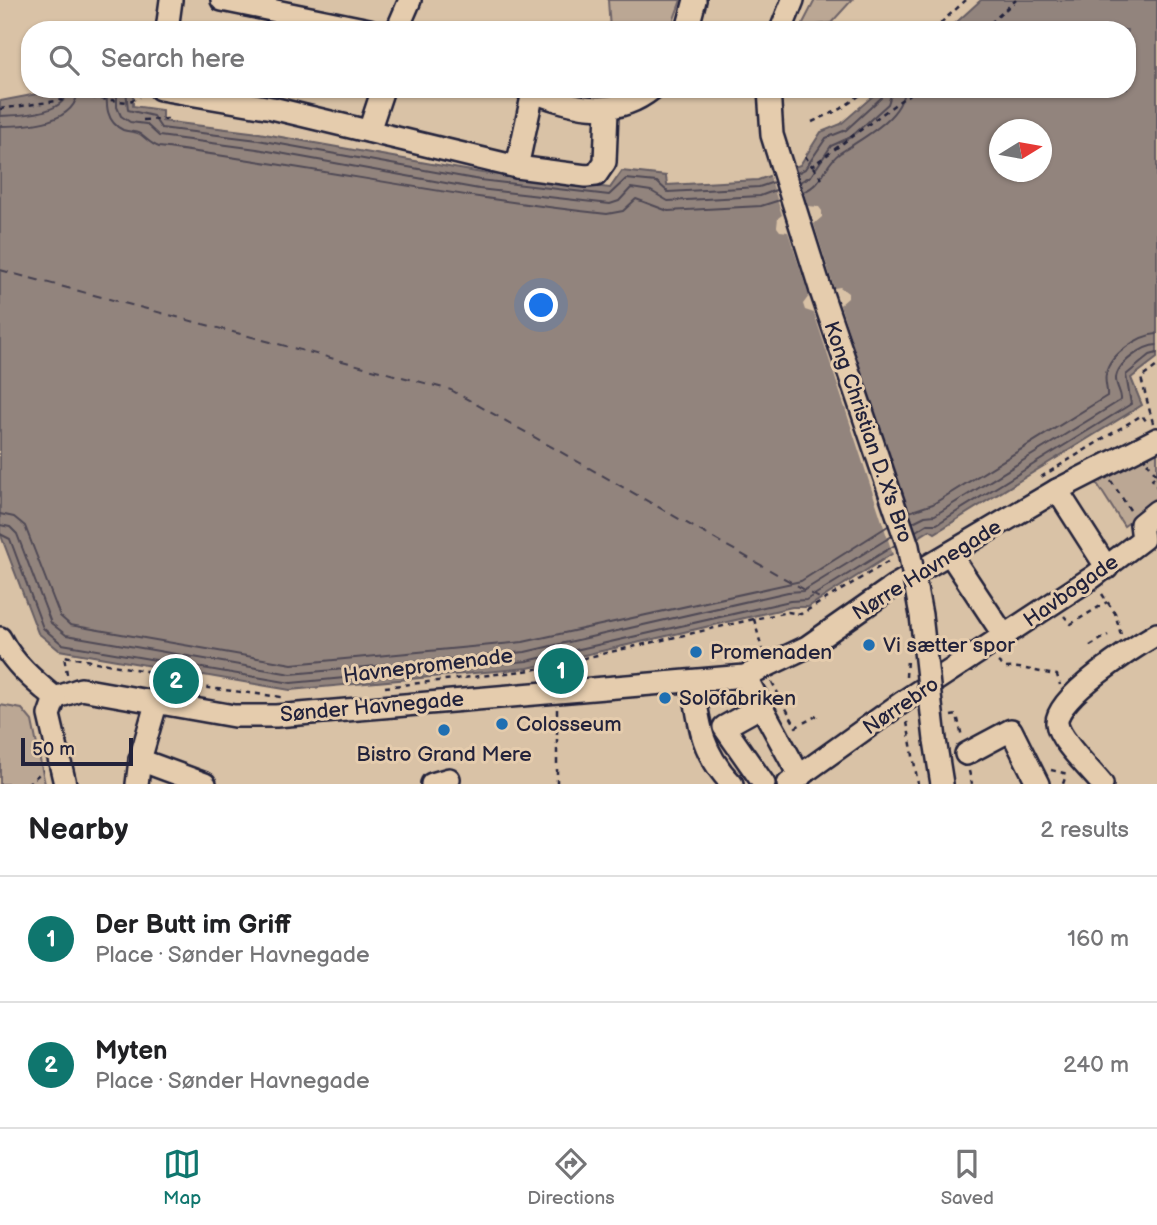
<!DOCTYPE html>
<html lang="en">
<head>
<meta charset="utf-8">
<style>
	:root { --surface:#fff; --page:#f6f6f6; --text:#202124; --muted:#757577; --line:#e0e0e0; --accent:#0f766e }
	body { margin:0; font-family:"Balsamiq Sans",sans-serif; background:var(--page); color:var(--text) }
	.compass { position:absolute; left:989px; top:119px; width:63px; height:63px; border-radius:50%; background:var(--surface); box-shadow:0 2px 5px #0004; rotate:79deg }
	.scale { position:absolute; left:21px; bottom:18px; width:112px; box-sizing:border-box; padding-left:7px; border:4px solid #22223b; border-top:0; font-size:19px; line-height:24px; white-space:nowrap; color:#22223b; -webkit-text-stroke:5px #e5ccad; paint-order:stroke }
	.you { position:absolute; left:542px; top:306px; width:24px; height:24px; margin:-18px; border:5px solid #fff; border-radius:50%; background:#1a73e8; box-shadow:0 0 0 10px #1a73e833 }
	.badge { display:grid; place-items:center; width:46px; height:46px; border-radius:50%; background:var(--accent); color:#fff; font-size:23px; font-weight:700 }
	.pin { position:absolute; translate:-50% -50%; border:4px solid #fff; box-shadow:0 2px 7px #0006 }
	.list { margin:0; padding:0; list-style:none }
	h2 { display:flex; justify-content:space-between; align-items:center; height:91px; margin:0; padding:0 28px; font-size:30px }
	h2 small { font-size:23px; font-weight:400; color:var(--muted) }
	.list li { display:grid; grid-template-columns:46px 1fr auto; gap:21px; align-items:center; box-sizing:border-box; height:126px; padding:0 28px; border-top:2px solid var(--line) }
	.list b { display:block; font-size:26px; white-space:nowrap }
	.list p { margin:0; font-size:23px; white-space:nowrap; color:var(--muted) }
	.list em { font-size:23px; font-style:normal; color:var(--muted) }
	.icon { flex:none; width:38px; height:38px; fill:none; stroke:currentColor; stroke-width:2; stroke-linecap:round; stroke-linejoin:round }
	.map { position:relative; flex:none; width:1157px; height:784px; overflow:hidden }
	.search { position:absolute; background:var(--surface); box-shadow:0 2px 5px #0004; left:21px; right:21px; top:21px; height:77px; display:flex; align-items:center; gap:18px; box-sizing:border-box; padding:0 24px; border-radius:28px; color:var(--muted); font-size:26px }
	.sheet { height:343px; background:var(--surface) }
	nav { display:flex; justify-content:space-around; align-items:center; box-sizing:border-box; height:98px; border-top:2px solid var(--line); background:var(--surface); font-size:19px; color:var(--muted) }
	nav a { display:grid; justify-items:center; gap:4px }
	nav .on { color:var(--accent) }
	.map>svg:first-child { display:block }
	.green { fill:#bba794; stroke:#6e6468; stroke-width:2 }
	.water { fill:#92847d; stroke:#655d63; stroke-width:2; fill-rule:evenodd }
	.pier { fill:#d9c2a6 }
	.lines { fill:none; stroke-linecap:round; stroke-linejoin:round }
	.shore { stroke:#4f4955; stroke-width:2 }
	.ferry { stroke:#443f4f; stroke-width:2; stroke-dasharray:9 7; stroke-linecap:butt }
	.minor-casing { stroke:#22223b; stroke-width:26 }
	.path { stroke:#22223b; stroke-width:2.5; stroke-dasharray:5 5; stroke-linecap:butt }
	.minor { stroke:#e5ccad; stroke-width:21 }
	.minor-bridge-casing { stroke:#22223b; stroke-width:26; stroke-linecap:butt }
	.minor-bridge { stroke:#e5ccad; stroke-width:21 }
	.poi-dot { fill:#1f6fb2; stroke:#e5ccad; stroke-width:2.5 }
	.labels { text-anchor:middle; dominant-baseline:central; stroke-width:6; stroke-linejoin:round; paint-order:stroke }
	.street-label { font-size:21px; fill:#22223b; stroke:#e5ccad }
	.poi-label { font-size:21px; fill:#22223b; stroke:#e5ccad; text-anchor:start }
</style>
</head>
<body>
<div class="map">
<svg width="1157" height="784" viewBox="0 0 1157 784">
	<rect width="100%" height="100%" fill="#d9c2a6"/>
	<filter id="ink" filterUnits="userSpaceOnUse"><feTurbulence type="fractalNoise" baseFrequency=".0143" numOctaves="2"/><feDisplacementMap in="SourceGraphic" scale="14" xChannelSelector="R" yChannelSelector="G"/><feConvolveMatrix kernelMatrix="1 2 1 2 8 2 1 2 1" color-interpolation-filters="sRGB"/></filter>
	<g filter="url(#ink)">
		<g class="green">
			<path d="M608,0H681L670,30H610Z"/>
			<path d="M815,0H852L831,23L801,27Z"/>
			<path d="M1157,450V503L1124,526L1094,479Z"/>
			<path d="M0,705L22,709L32,721L45,784H0Z"/>
		</g>
		<path class="water" d="M981,0H1157V358L1131,378L1142,405L935,533L930,530L808,607H792L528,668L290,690L59,650L38,633L0,533V101L63,89L133,90V106L162,110V121L259,133L482,173L610,188L622,171L666,176L667,185L758,180L800,165L821,132L841,124L881,89H1127V30H948ZM1000,130H1042V172H1000Z"/>
		<path class="pier" d="M794,163L808,206L819,207L822,211V217L814,224L834,288L840,287L848,293V298L840,305L917,543L894,558L814,313L805,310L803,304L809,296L788,232L780,231L777,227L778,218L782,215L769,173Z"/>
		<g class="lines">
			<g class="shore">
				<path d="M107,89C106,105 106,122 123,130C128,132 135,131 140,134C147,139 150,144 159,147C309,166 457,198 607,214L623,211L636,199L668,211L761,206L780,200"/>
				<path d="M117,89V107L121,116L130,122L146,124L159,136L257,149L479,189L610,204L619,201L631,188L651,191L668,201L760,196L776,190"/>
				<path d="M126,89L128,110L153,116L161,128L258,140L480,180L609,195L626,179L657,182L668,192L759,187L774,182"/>
				<path d="M0,116C20,115 66,115 68,89"/>
				<path d="M0,126C27,126 77,124 78,89"/>
				<path d="M797,173L805,169L826,138L846,130L882,97L885,89"/>
				<path d="M800,182L811,176L831,146L851,137L888,104L893,89"/>
				<path d="M803,192C824,184 824,164 840,153C861,139 903,118 904,89"/>
				<path d="M909,512L933,504L1107,396C1108,389 1104,382 1106,374C1109,355 1139,335 1157,334"/>
				<path d="M0,514L14,517L25,526L60,616L70,625L292,664L523,642L801,581L888,526"/>
				<path d="M913,522L925,516L935,515L1121,400C1122,393 1116,387 1116,379C1116,364 1144,345 1157,345"/>
				<path d="M0,525L10,527L17,534L51,623L66,635L291,674L525,652L788,592L803,591L892,536"/>
				<path d="M916,531L927,524H937L1131,404L1126,375L1150,355L1157,353"/>
				<path d="M0,534L10,539L43,628L62,644L291,683L527,661L790,601L806,600L895,545"/>
			</g>
			<path class="ferry" d="M0,270L451,390L821,599"/>
			<defs>
				<g id="minor">
					<path d="M222,0L369,30"/>
					<path d="M167,30L171,0"/>
					<path d="M397,30L410,0"/>
					<path d="M687,30L695,0"/>
					<path d="M781,30L793,0"/>
					<path d="M160,89L272,108L517,167L586,176L596,175L605,162L607,110"/>
					<path d="M526,89C570,106 612,121 652,89"/>
					<path d="M769,89L772,135L821,291"/>
					<path d="M369,131L383,89"/>
					<path d="M517,167L533,92"/>
					<path d="M1057,490L1107,568"/>
					<path d="M950,554L1001,631"/>
					<path d="M0,638C13,663 33,680 55,698"/>
					<path d="M745,676L800,777"/>
					<path d="M693,682C699,725 701,752 732,784"/>
					<path d="M55,698L81,689L234,716H276L745,676L807,647L894,586L1057,490L1157,439"/>
					<path d="M55,698L49,715L65,784"/>
					<path d="M760,707L724,727L764,784"/>
					<path d="M935,740L942,784"/>
					<path d="M966,754L1011,730L1038,784"/>
					<path d="M140,760L205,784"/>
					<path d="M137,784L140,760L156,704"/>
					<path d="M432,784L449,779"/>
					<path d="M788,784L904,701L1093,577L1143,539L1141,524L1157,511"/>
					<path d="M1102,784C1091,770 1058,739 1057,723C1055,697 1136,646 1157,634"/>
				</g>
			</defs>
			<use href="#minor" class="minor-casing"/>
			<g class="path">
				<path d="M933,30L966,0"/>
				<path d="M983,30L1016,0"/>
				<path d="M79,89L78,96L127,102L140,97"/>
				<path d="M0,109L63,100"/>
				<path d="M143,120L169,119"/>
				<path d="M812,122L841,109L868,89"/>
				<path d="M805,156L812,166L916,89"/>
				<path d="M813,167L822,179"/>
				<path d="M1153,423L1141,378L1157,366"/>
				<path d="M1147,462L1157,475L1152,479L1157,487"/>
				<path d="M1041,477L1142,415L1148,424"/>
				<path d="M1111,481L1130,510"/>
				<path d="M1102,594L1115,613L1121,635"/>
				<path d="M1064,616L1071,624L1107,602"/>
				<path d="M754,619L762,649"/>
				<path d="M1090,646L1108,635"/>
				<path d="M998,662L1006,668C1025,666 1038,673 1057,675L1060,685"/>
				<path d="M67,674L64,656L167,675L164,685"/>
				<path d="M906,677L907,659"/>
				<path d="M772,682L796,727L818,715"/>
				<path d="M385,687L532,670L754,619L788,612L801,614L891,560"/>
				<path d="M177,688L185,685L281,697"/>
				<path d="M557,709V784"/>
				<path d="M951,716L957,715L962,737"/>
				<path d="M907,722L918,784"/>
				<path d="M1051,770L1068,774"/>
				<path d="M969,771L972,784"/>
				<path d="M27,784L43,771"/>
				<path d="M1063,784L1066,775"/>
			</g>
			<use href="#minor" class="minor"/>
			<defs>
				<path id="minor-bridge" d="M821,291L908,546L921,615L935,740"/>
			</defs>
			<use href="#minor-bridge" class="minor-bridge-casing"/>
			<use href="#minor-bridge" class="minor-bridge"/>
		</g>
	</g>
	<g class="poi-dot">
		<circle cx="869" cy="645" r="7"/>
		<circle cx="696" cy="652" r="7"/>
		<circle cx="665" cy="698" r="7"/>
		<circle cx="502" cy="724" r="7"/>
		<circle cx="444" cy="730" r="7"/>
	</g>
	<g class="labels">
		<g class="street-label">
			<text transform="translate(868 432) rotate(71)">Kong Christian D. X's Bro</text>
			<text transform="translate(927 570) rotate(-32)">Nørre Havnegade</text>
			<text transform="translate(1071 591) rotate(-35)">Havbogade</text>
			<text transform="translate(428 666) rotate(-7)">Havnepromenade</text>
			<text transform="translate(901 706) rotate(-34)">Nørrebro</text>
			<text transform="translate(372 707) rotate(-5)">Sønder Havnegade</text>
		</g>
		<g class="poi-label">
			<text x="883" y="645">Vi sætter spor</text>
			<text x="710" y="652">Promenaden</text>
			<text x="679" y="698">Solofabriken</text>
			<text x="516" y="724">Colosseum</text>
			<text x="444" y="754" text-anchor="middle">Bistro Grand Mere</text>
		</g>
	</g>
</svg>
<svg class="compass" viewBox="-18 -18 36 36"><path d="M0-13l5 13h-10z" fill="#e53935"/><path d="M0 13l5-13h-10z" fill="#757577"/></svg>
<div class="scale">50 m</div>
<div class="you"></div>
<div class="pin badge" style="left:561px;top:671px">1</div>
<div class="pin badge" style="left:176px;top:681px">2</div>
<div class="search"><svg class="icon" aria-label="search" viewBox="0 0 24 24"><circle cx="10" cy="10" r="6"/><path d="M15 15l6 6"/></svg>Search here</div>
</div>
<section class="sheet">
<h2>Nearby<small>2 results</small></h2>
<ul class="list">
<li><span class="badge">1</span><div><b>Der Butt im Griff</b><p>Place · Sønder Havnegade</p></div><em>160 m</em></li>
<li><span class="badge">2</span><div><b>Myten</b><p>Place · Sønder Havnegade</p></div><em>240 m</em></li>
</ul>
</section>
<nav>
<a class="on"><svg class="icon" aria-label="map" viewBox="0 0 24 24"><path d="M3 6l6-2 6 2 6-2v14l-6 2-6-2-6 2zM9 4v14M15 6v14"/></svg>Map</a>
<a><svg class="icon" aria-label="directions" viewBox="0 0 24 24"><path d="M12 3l9 9-9 9-9-9zM9 14v-3h6M13 9l2 2-2 2"/></svg>Directions</a>
<a><svg class="icon" aria-label="saved" viewBox="0 0 24 24"><path d="M7 4h10v16l-5-4-5 4z"/></svg>Saved</a>
</nav>
</body>
</html>
